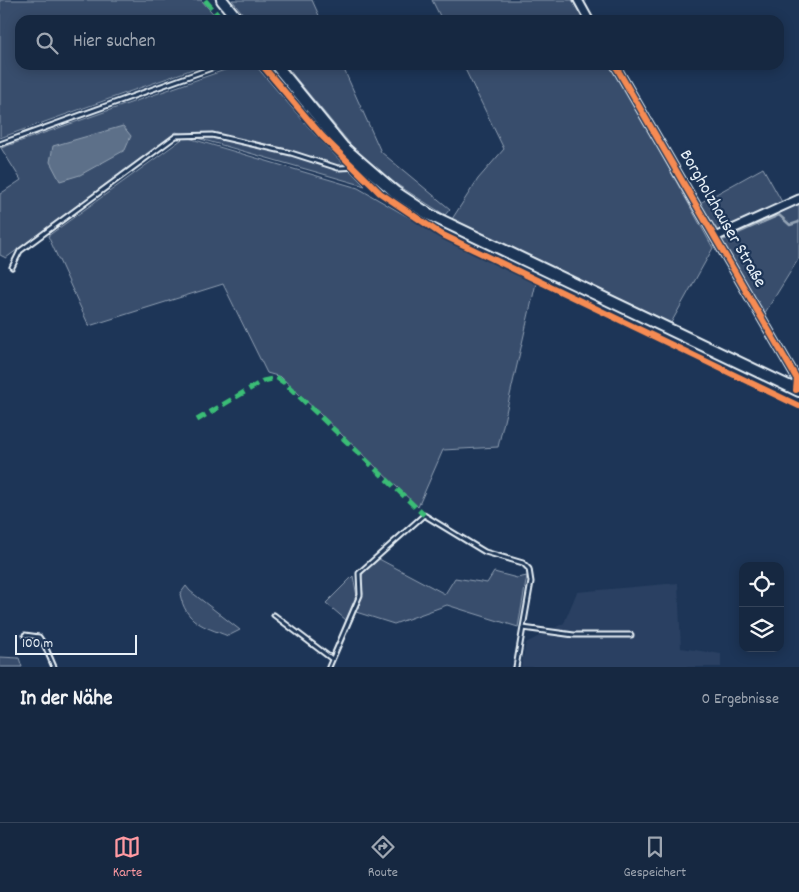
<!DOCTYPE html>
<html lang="de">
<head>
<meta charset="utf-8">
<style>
	:root { --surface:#162841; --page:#1f3048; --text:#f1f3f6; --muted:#9ea6b1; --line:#35445a; --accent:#ff9aa2 }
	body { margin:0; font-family:Dekko,sans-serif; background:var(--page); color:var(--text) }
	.controls { position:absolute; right:15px; bottom:15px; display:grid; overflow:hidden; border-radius:10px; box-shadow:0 2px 12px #0003 }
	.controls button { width:45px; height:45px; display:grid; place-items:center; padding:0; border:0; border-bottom:1px solid var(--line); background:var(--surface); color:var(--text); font:25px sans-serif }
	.scale { position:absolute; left:15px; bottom:12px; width:122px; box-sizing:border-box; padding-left:5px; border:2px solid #e8f1f8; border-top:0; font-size:14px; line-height:18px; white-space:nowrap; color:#e8f1f8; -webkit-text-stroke:4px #1d3557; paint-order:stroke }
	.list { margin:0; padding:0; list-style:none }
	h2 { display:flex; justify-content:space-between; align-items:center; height:65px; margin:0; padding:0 20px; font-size:21px }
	h2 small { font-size:16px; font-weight:400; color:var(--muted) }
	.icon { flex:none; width:28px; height:28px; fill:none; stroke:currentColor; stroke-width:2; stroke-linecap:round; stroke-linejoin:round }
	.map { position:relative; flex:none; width:799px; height:667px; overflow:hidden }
	.search { position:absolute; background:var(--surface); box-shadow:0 2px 12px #0003; left:15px; right:15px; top:15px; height:55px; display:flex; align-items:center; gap:12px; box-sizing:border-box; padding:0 18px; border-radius:15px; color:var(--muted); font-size:19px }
	.sheet { height:155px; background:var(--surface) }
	nav { display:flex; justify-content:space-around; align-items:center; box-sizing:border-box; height:70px; border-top:1px solid var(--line); background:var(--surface); font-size:14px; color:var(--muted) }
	nav a { display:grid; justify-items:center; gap:2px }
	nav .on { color:var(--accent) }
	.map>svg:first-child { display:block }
	.built { fill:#2a4162 }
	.green { fill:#374d6c; stroke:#909fb2 }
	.water { fill:#5d7089; stroke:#95a4b5 }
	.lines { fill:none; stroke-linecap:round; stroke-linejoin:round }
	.stream { stroke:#95a4b5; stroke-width:2.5 }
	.service-casing { stroke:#e8f1f8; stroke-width:7 }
	.minor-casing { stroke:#e8f1f8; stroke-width:11 }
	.primary-casing { stroke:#e8f1f8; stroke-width:14 }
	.service { stroke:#1d3557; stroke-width:3 }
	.minor { stroke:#1d3557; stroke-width:7 }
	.primary { stroke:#1d3557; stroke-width:10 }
	.quiet { stroke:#3abd76; stroke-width:5; stroke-dasharray:10 5; stroke-linecap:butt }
	.cycleway-casing { stroke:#1d3557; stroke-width:9 }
	.cycleway { stroke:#f68b52; stroke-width:6 }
	.labels { text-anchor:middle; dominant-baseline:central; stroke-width:4.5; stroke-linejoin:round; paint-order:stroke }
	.street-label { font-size:18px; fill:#e8f1f8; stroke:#1d3557 }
</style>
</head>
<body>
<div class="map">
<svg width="799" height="667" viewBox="0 0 799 667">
	<rect width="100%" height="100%" fill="#1d3557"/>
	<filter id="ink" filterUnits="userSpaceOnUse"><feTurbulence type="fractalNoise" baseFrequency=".02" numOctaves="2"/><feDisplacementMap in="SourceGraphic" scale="10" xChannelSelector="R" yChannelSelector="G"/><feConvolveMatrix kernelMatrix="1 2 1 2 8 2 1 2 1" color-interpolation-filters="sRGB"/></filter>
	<g filter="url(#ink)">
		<path class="built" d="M678,583L681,648L721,654V667H521L526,643L564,623L577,592Z"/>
		<g class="green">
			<path d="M0,0H201L219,20H20V65H204L0,138Z"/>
			<path d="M232,0H312L321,20H248Z"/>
			<path d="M432,0H575L586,20H442Z"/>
			<path d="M239,65H255L317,137L365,186L176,132L6,258L0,255V194L21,180L1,148Z"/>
			<path d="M285,65H342L381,152L450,209L445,215L393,182L356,151Z"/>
			<path d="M463,65H612L713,248L671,323L452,219L478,179L504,149Z"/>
			<path d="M185,137L358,188L448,240L536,283L498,447L443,450L418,507L281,377L267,373L223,284L89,326L48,236Z"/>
			<path d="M763,168L782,202L718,231L700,203Z"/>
			<path d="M799,203V258L763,316L721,244V236Z"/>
			<path d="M379,559L445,594L455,578L487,583L494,572L517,578L527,576L518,627L447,605L394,624L356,612L363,594L361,579L363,573Z"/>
			<path d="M353,576L357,596L346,620L326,603Z"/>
			<path d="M186,586L190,591L240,630L228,636C203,626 186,623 180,594Z"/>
			<path d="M0,657L19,658L22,667H0Z"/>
		</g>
		<path class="water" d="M123,126L131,136L125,150L80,175L60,181L50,162L53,146Z"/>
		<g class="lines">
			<path class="stream" d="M724,239L779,215L790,225L799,222"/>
			<defs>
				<g id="service">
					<path d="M0,144L220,65"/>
					<path d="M12,267L20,251L176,136L212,135L291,153L338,168L361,167"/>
					<path d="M274,615L332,659"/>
					<path d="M523,628L574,635H631"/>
					<path d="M25,635L39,637L45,646L54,667"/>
					<path d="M329,667L360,595L359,573L424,515L485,552L523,563L529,569L531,582L516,667"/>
				</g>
				<g id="minor">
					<path d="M578,0L589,20"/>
					<path d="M615,65L797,379L796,390"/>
					<path d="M715,237L799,199"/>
				</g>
				<g id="primary">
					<path d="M222,0L238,20"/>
					<path d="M276,65L343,147L395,192L430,215L799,391"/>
				</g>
			</defs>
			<use href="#service" class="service-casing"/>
			<use href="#minor" class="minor-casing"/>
			<use href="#primary" class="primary-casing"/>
			<use href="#service" class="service"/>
			<use href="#minor" class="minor"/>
			<use href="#primary" class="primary"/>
			<g class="quiet">
				<path d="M205,0L222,20"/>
				<path d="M197,420L263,381L277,378L286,384L424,515"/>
			</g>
			<defs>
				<g id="cycleway">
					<path d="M262,65L322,136L380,193L441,234L799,406"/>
					<path d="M615,65L797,379L796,390"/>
				</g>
			</defs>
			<use href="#cycleway" class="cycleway-casing"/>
			<use href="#cycleway" class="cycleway"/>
		</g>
	</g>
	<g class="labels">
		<g class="street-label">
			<text transform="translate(722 219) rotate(60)">Borgholzhauser Straße</text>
		</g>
	</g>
</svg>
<div class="controls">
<button><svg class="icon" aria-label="locate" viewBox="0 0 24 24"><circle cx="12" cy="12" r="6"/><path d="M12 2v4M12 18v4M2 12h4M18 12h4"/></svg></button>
<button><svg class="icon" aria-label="layers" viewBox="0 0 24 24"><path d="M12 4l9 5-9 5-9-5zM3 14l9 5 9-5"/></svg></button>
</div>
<div class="scale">100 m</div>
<div class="search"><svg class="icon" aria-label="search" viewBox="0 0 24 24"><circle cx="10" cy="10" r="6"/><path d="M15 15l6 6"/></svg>Hier suchen</div>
</div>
<section class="sheet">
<h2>In der Nähe<small>0 Ergebnisse</small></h2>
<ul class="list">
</ul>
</section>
<nav>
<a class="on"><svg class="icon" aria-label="map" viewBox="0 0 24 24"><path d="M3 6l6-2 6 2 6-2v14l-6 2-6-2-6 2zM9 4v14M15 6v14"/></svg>Karte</a>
<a><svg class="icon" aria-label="directions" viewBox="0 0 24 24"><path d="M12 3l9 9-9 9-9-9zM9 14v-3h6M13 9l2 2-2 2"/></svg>Route</a>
<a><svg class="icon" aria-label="saved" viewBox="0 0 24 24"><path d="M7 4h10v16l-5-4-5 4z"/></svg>Gespeichert</a>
</nav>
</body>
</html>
